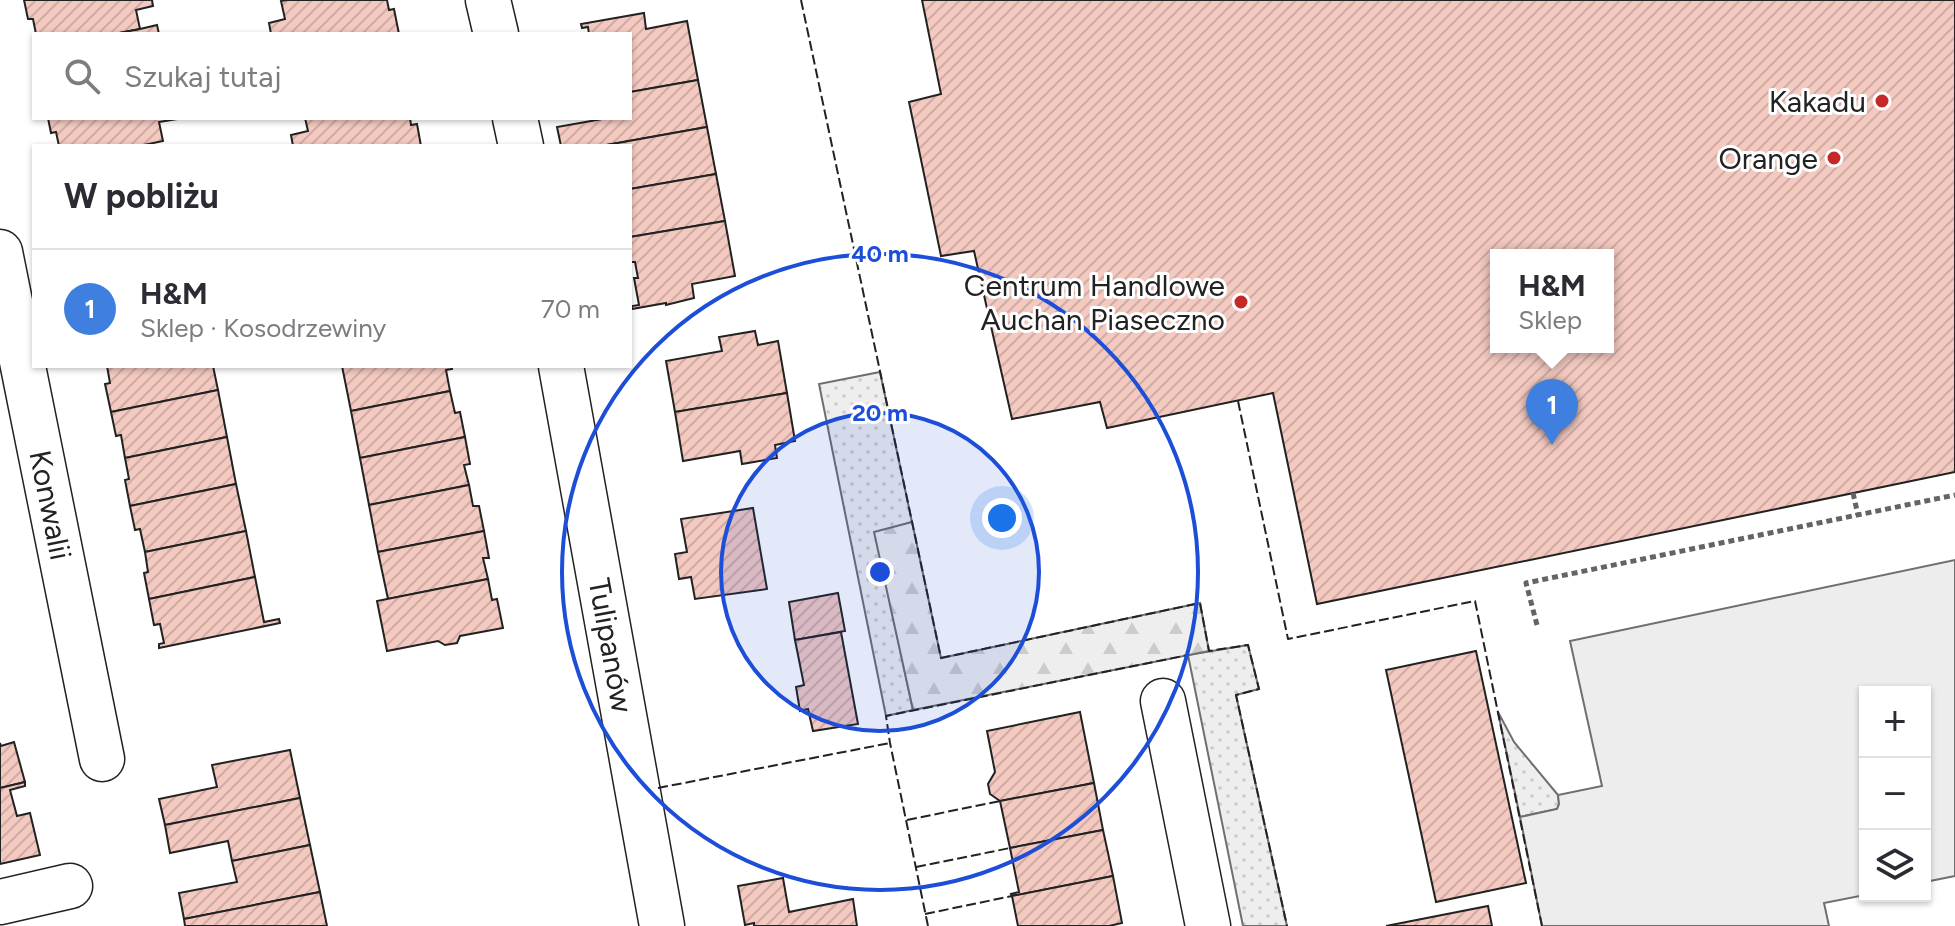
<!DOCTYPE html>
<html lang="pl">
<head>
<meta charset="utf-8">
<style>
	:root { --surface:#fff; --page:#f2f2f3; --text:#2b2b33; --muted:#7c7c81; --line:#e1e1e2; --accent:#111827 }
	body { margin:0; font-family:Figtree,sans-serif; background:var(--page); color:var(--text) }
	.controls { position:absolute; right:24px; bottom:24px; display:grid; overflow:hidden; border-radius:0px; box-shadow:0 2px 6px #0004 }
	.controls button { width:72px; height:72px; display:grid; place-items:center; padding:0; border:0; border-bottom:2px solid var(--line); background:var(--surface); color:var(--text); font:40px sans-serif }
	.you { position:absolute; left:1002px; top:518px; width:28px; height:28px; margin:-20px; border:6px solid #fff; border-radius:50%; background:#1a73e8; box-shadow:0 0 0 12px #1a73e833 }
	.badge { display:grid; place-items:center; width:52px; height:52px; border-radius:50%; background:var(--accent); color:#fff; font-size:26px; font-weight:700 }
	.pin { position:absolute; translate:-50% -66px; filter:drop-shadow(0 2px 4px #0008) }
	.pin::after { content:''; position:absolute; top:42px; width:28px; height:24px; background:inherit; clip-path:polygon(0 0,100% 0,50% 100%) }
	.popup { position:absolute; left:1490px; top:249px; width:124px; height:104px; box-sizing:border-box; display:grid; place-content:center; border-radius:0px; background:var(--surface); filter:drop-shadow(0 2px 6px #0005); font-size:26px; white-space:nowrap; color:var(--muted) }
	.popup b { font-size:30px; color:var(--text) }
	.popup::after { content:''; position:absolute; left:50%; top:100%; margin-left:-16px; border:16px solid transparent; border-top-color:var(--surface) }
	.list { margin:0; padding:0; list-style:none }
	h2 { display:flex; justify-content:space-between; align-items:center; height:104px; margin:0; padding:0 32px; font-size:34px }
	h2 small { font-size:26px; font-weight:400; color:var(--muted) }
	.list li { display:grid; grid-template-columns:52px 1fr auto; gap:24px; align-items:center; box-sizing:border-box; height:120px; padding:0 32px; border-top:2px solid var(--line) }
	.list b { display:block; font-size:30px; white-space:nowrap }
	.list p { margin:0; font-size:26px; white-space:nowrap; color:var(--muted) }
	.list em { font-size:26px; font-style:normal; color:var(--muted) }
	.icon { flex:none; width:44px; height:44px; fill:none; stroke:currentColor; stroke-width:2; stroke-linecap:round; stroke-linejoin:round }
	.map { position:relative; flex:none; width:1955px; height:926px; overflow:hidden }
	.search { position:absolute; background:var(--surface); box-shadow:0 2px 6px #0004; left:32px; top:32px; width:600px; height:88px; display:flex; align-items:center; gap:20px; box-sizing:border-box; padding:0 28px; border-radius:0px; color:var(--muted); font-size:30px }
	.panel { position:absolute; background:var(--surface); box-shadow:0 2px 6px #0004; left:32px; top:144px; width:600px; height:224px; border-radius:0px }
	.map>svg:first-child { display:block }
	.grass { fill:url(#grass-dots); stroke:#6f6f6f; stroke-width:2 }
	.forest { fill:url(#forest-firs); stroke:#6f6f6f; stroke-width:2 }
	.parking { fill:#ededed; stroke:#6f6f6f; stroke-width:2 }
	.building { fill:url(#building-hatch); stroke:#222; stroke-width:2; fill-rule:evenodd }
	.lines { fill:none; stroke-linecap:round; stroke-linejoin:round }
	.minor-casing { stroke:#222; stroke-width:47 }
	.path { stroke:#646464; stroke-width:5; stroke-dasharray:6 4; stroke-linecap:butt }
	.minor { stroke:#fff; stroke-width:44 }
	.fence { stroke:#222; stroke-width:2; stroke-dasharray:10 4; stroke-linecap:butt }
	.ring { fill:none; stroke:#1d4ed8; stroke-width:4 }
	.poi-dot { fill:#c62828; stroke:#fff; stroke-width:3 }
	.labels { text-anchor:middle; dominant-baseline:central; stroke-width:6; stroke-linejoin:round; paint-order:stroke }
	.poi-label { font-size:30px; fill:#222; stroke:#fff; text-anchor:end }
	.street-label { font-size:30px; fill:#222; stroke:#fff }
	.centre { fill:#1d4ed8; stroke:#fff; stroke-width:4 }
	.ring-label { font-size:24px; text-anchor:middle; font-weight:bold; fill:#1d4ed8; stroke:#fff; stroke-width:6; stroke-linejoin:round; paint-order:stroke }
</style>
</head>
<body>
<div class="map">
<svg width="1955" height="926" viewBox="0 0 1955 926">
	<defs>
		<pattern id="grass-dots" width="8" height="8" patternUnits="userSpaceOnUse" patternTransform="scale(2)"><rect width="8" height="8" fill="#eee"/><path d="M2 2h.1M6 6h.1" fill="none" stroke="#ccc" stroke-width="1.8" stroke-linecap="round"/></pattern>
		<pattern id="forest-firs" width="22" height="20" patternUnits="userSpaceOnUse" patternTransform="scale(2)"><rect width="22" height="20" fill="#eee"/><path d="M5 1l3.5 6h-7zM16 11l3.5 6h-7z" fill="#ccc"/></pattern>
		<pattern id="building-hatch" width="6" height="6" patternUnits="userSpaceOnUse" patternTransform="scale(2)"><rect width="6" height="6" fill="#f3c9c0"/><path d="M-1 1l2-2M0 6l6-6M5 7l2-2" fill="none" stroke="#d0aca5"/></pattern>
	</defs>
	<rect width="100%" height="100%" fill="#fff"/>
	<g class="grass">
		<path d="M880,372L912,522L875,533L913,710L886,716L819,384Z"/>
		<path d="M1248,645L1259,689L1236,695L1287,926H1243L1188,655Z"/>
		<path d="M1498,712L1514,742L1558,795L1559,804L1557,809L1520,817Z"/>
	</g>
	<path class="forest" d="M912,522L941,658L1200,603L1209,651L913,710L874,532Z"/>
	<path class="parking" d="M1955,560V876L1925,882V692H1865V895L1824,903L1829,926H1542L1520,817L1557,809L1559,804L1558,795L1602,786L1570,641Z"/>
	<g class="building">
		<path d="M24,0H152L153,6L136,10L140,29L114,34H36L33,19H28Z"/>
		<path d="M287,0H387L389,10L394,9L399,34H271L269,23L285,19L281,1Z"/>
		<path d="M922,0H1955V472L1317,604L1273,393L1107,428L1100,402L1012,419L974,251L941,256L909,102L941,94ZM1496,255H1608V347H1496Z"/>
		<path d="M644,13L646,29L687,21L698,80L630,92V34H589L588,27L582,28L581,24Z"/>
		<path d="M157,25L159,34H114L140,29Z"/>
		<path d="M698,80L707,127L601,146H561L557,127L608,118H630V92Z"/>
		<path d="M48,118H176L177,119L159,122L163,141L139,146H59L56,132L51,133Z"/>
		<path d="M305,118H410L411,125L417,124L421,146H293L291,135L308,131Z"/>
		<path d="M707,127L716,174L630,189V146H601Z"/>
		<path d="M716,174L725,221L630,237V189Z"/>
		<path d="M725,221L735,276L692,284L694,298L666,305V303L632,309V306L639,305L634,278H638L635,262H630V237Z"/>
		<path d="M755,331L758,345L778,341L787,393L675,412L666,361L722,351L719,337Z"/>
		<path d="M107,366H213L218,390L111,412L105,384L110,383Z"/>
		<path d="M342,366H451L452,369L446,370L450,391L351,411Z"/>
		<path d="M218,390L227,437L125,458L121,435L116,436L111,412Z"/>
		<path d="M450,391L455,413L460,412L465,437L360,458L351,411Z"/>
		<path d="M787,393L795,441L775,445L777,458L742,464L740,451L683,461L675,412Z"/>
		<path d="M227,437L236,484L130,506L125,480L129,479L125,458Z"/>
		<path d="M465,437L470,464L464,465L469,485L369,505L360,458Z"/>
		<path d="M236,484L246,531L145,552L140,529L135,530L130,506Z"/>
		<path d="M469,485L473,506H479L484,531L378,552L369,505Z"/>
		<path d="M753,508L767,589L695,599L691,577L679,579L675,554L687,552L681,519Z"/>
		<path d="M246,531L255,577L149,599L144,573L148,572L145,552Z"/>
		<path d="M484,531L489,558H483L488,579L388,599L378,552Z"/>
		<path d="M255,577L264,622L279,619L280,623L159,648V644L164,643L160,624L154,625L149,599Z"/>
		<path d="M488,579L492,600L497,599L503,628L460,636L457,643L445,645L438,641L387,651L377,601Z"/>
		<path d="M838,593L845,631L795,640L789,602Z"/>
		<path d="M841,632L858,724L813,731L808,709L800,711L796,687L804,685L795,640Z"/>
		<path d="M1476,651L1526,883L1436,902L1386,670Z"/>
		<path d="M1080,712L1094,783L1000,801L990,794L988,784L995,772L987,731Z"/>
		<path d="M14,742L25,782L0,788V743L1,746Z"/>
		<path d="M290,750L300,798L165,825L159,799L217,787L212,765Z"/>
		<path d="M25,782V786L10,790L17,816L30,813L40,855L0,864V788Z"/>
		<path d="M1094,783L1103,830L1010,848L1000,801Z"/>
		<path d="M300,798L310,845L232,861L228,841L170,853L165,825Z"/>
		<path d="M1103,830L1113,876L1012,896L1011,894L1019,892L1010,848Z"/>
		<path d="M310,845L320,892L184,919L179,893L237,882L232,861Z"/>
		<path d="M1113,876L1122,923L1109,926H1018L1012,896Z"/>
		<path d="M783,878L789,912L853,899L857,926H754V923L745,925L738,886Z"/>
		<path d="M320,892L327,926H185L184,919Z"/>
		<path d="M1488,906L1492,926H1386Z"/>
	</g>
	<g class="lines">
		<defs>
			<g id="minor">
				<path d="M488,0L496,34"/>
				<path d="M515,118L521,146"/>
				<path id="s1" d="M0,252L102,759"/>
				<path id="s2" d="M561,366L662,926"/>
				<path d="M1163,701L1208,926"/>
				<path d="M0,902L70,886"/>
			</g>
		</defs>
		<use href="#minor" class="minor-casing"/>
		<g class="path">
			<path d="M1853,493L1858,515"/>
			<path d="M1537,625L1526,583L1955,495"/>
		</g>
		<use href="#minor" class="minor"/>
		<g class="fence">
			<path d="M801,0L941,658L1200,603L1209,651L1248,645L1259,689L1236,695L1287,926"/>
			<path d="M1238,401L1288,639L1475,601L1542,926"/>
			<path d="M658,788L890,743"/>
			<path d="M907,820L1000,801"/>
			<path d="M916,867L1010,848"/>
			<path d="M925,914L1012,896"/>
			<path d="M928,926L890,743L886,716L1188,655"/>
		</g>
	</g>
	<circle cx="880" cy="572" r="159" fill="#1d4ed8" fill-opacity=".12"/>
	<g class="ring">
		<circle cx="880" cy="572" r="159"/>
		<circle cx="880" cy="572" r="318"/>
	</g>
	<g class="poi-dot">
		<circle cx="1882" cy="101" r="8"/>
		<circle cx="1834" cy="158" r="8"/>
		<circle cx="1241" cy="302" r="8"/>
	</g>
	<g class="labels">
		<g class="poi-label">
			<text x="1866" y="101">Kakadu</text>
			<text x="1818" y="158">Orange</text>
			<text x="1225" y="285">Centrum Handlowe<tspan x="1225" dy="34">Auchan Piaseczno</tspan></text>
		</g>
		<g class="street-label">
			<text stroke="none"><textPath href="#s1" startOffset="258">Konwalii</textPath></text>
			<text stroke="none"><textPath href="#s2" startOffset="284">Tulipanów</textPath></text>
		</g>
	</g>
	<circle cx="880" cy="572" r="12" class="centre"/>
	<g class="ring-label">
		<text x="880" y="262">40 m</text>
		<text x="880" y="421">20 m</text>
	</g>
</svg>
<div class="controls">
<button>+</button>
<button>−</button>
<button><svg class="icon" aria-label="layers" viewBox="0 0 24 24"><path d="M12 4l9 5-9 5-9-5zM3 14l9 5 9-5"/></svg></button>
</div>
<div class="you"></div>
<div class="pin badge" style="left:1552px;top:445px;background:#3f7fe0">1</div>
<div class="popup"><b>H&amp;M</b>Sklep</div>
<div class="search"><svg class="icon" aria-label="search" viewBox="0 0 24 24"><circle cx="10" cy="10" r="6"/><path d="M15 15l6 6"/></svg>Szukaj tutaj</div>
<section class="panel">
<h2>W pobliżu<small></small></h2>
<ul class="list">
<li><span class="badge" style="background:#3f7fe0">1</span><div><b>H&amp;M</b><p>Sklep · Kosodrzewiny</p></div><em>70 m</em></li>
</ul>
</section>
</div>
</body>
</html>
